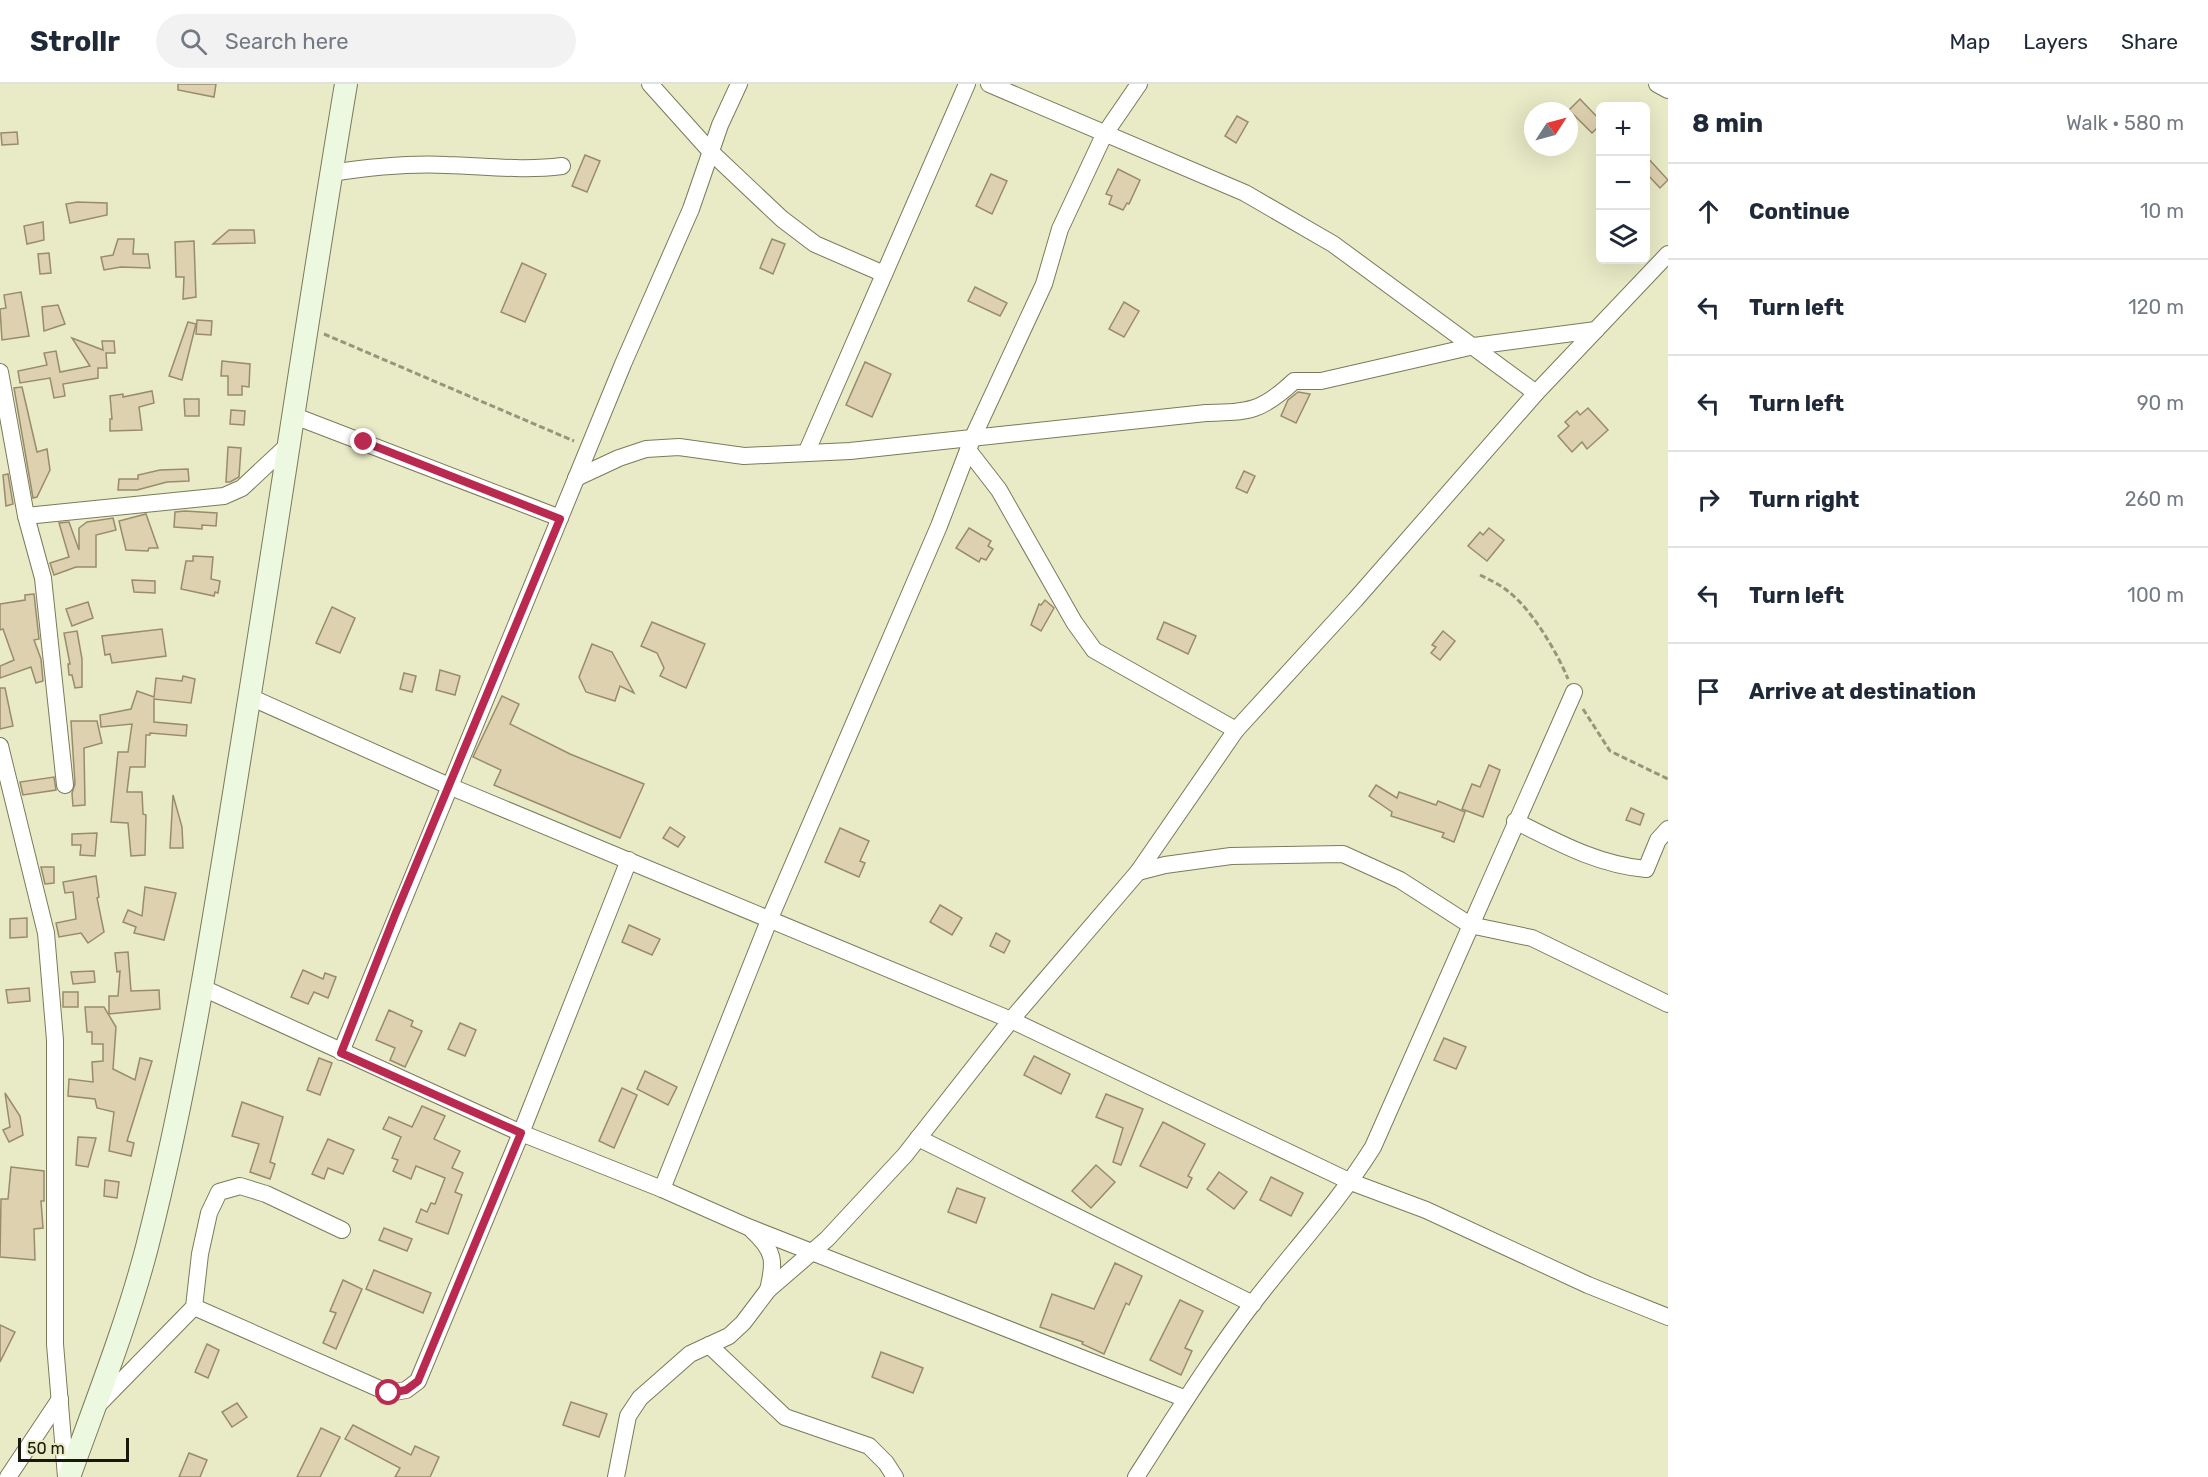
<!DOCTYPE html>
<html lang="en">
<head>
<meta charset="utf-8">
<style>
	:root { --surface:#fff; --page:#f2f2f3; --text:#1f2937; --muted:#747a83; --line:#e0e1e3 }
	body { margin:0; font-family:Rubik,sans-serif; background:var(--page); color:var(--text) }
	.controls { position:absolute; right:18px; top:18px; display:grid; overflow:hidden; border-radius:9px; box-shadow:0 6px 24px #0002 }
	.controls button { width:54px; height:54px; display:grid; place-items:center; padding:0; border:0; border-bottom:2px solid var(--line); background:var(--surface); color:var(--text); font:30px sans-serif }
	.compass { position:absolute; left:1524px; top:18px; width:54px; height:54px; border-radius:50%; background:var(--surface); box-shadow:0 6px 24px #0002; rotate:54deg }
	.scale { position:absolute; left:18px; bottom:15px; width:111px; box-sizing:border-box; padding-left:6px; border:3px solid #18180b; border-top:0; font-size:16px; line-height:21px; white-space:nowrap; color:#18180b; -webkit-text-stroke:4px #e9eac6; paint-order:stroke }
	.stop { position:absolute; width:18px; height:18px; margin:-14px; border:4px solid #ba2a50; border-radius:50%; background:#fff }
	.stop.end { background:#ba2a50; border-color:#fff; box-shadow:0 2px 6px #0008 }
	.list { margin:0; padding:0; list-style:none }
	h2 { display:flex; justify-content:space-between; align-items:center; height:78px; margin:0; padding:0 24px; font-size:26px }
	h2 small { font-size:20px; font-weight:400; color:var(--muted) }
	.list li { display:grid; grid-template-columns:39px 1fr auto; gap:18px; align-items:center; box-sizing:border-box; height:96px; padding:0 24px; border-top:2px solid var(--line) }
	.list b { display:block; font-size:22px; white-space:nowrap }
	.list em { font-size:20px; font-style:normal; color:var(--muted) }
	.icon { flex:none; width:33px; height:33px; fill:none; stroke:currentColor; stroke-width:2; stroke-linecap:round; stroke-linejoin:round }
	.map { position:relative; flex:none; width:1668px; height:1393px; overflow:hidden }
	header { display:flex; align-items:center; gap:36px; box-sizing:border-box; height:84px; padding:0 30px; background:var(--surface); border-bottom:2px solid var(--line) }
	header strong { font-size:28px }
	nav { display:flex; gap:33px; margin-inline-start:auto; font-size:21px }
	.search { width:420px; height:54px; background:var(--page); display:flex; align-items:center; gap:15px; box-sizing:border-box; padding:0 21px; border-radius:33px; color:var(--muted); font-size:22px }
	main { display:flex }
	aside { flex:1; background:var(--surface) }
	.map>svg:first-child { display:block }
	.building { fill:#ded1af; stroke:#988c6c; stroke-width:1.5 }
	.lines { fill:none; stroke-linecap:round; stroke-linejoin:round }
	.minor-casing { stroke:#7a7b5b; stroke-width:18 }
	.secondary-casing { stroke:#7a7b5b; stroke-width:24 }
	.path { stroke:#96967b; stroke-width:3; stroke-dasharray:6 3; stroke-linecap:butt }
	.minor { stroke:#fff; stroke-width:16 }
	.secondary { stroke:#ecf8df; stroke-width:22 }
	.route { stroke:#ba2a50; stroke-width:8 }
</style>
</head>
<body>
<header>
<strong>Strollr</strong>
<div class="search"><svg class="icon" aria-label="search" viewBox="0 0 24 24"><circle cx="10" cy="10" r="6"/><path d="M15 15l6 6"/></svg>Search here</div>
<nav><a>Map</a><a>Layers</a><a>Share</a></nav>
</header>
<main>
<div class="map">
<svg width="1668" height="1393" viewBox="0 0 1668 1393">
	<rect width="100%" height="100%" fill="#e9eac6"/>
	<g class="building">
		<path d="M178,0H216L214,13L178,6Z"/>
		<path d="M1580,15L1600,36V41L1592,49L1569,26Z"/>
		<path d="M1237,32L1248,38L1236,59L1225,52Z"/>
		<path d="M17,48L18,60L2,61L1,49Z"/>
		<path d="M585,71L600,77L587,108L572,102Z"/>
		<path d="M1646,72L1668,96L1660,104L1646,89Z"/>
		<path d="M1118,85L1140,96L1129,120L1127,119L1123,126L1109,120L1112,112L1106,110Z"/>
		<path d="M991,90L1007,97L992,130L976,122Z"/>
		<path d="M77,118L107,119V131L70,139L66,120Z"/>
		<path d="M43,138L44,156L27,160L24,142Z"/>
		<path d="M229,146H254L255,159L213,160Z"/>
		<path d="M118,155H134L133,170H148L150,184L121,183L104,186L101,173L113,171Z"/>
		<path d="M772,155L785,160L773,190L760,184Z"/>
		<path d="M194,157L196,213L183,215L184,193H176L175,158Z"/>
		<path d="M49,169L51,189L40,190L38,170Z"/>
		<path d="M522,179L546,190L525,238L501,228Z"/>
		<path d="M975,203L1007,219L1000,232L968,217Z"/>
		<path d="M21,208L29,252L2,256L0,225L6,224L4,211Z"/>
		<path d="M1124,218L1139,227L1124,253L1109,245Z"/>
		<path d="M58,221L65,240L44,247L42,223Z"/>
		<path d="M197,236L212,237L211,251L196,250Z"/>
		<path d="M188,238L196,240L182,296L169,292Z"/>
		<path d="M72,254L103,266L102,257H114L115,269H106L107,284H98V294L63,300L65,312L54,314L50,294L20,299L18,287L47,281L44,269L56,267L60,288L90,282Z"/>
		<path d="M222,277L250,280L249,303L242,302V311H228V292H221Z"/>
		<path d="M865,278L891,290L872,333L846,321Z"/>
		<path d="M22,303L37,368L47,365L50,386L37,413L33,414L14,304Z"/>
		<path d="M152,307L154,319L139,323L142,346L110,347V335H112L110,312L123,310V313Z"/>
		<path d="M1298,308L1310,310L1296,339L1281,332L1288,316Z"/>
		<path d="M184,315H199V332H185Z"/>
		<path d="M1588,324L1608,346L1587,365L1582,358L1572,368L1558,352L1569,342L1565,338L1577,327L1580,331Z"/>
		<path d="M231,326L245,327L244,341L230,340Z"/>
		<path d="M228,363L241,364L239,393L230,398H226Z"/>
		<path d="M188,385L189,397L167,398L137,406H118L119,395H138V391L160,386Z"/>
		<path d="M1244,387L1255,392L1247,409L1236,404Z"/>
		<path d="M8,390L13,420L6,422L3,391Z"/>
		<path d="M185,427L217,429L216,442L202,441V445L174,443L175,428Z"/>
		<path d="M146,430L158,464H149L148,467L126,466L119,437Z"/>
		<path d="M113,434L116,446L96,451V483H76L54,491L50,479L69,473L59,439L69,438L79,466V444L87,438Z"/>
		<path d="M969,444L991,457L988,462L993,465L986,476L981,474L979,478L956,464Z"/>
		<path d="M1489,444L1504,456L1487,477L1468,462L1480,448L1483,451Z"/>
		<path d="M193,472L213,473L211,495L220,497L218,509L215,508L214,512L181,505L186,477H193Z"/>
		<path d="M132,496L155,497V509L134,508Z"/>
		<path d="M34,510L39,555L34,556L41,575L43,597L36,599L31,583L0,594V582L14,576L3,545L0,546V520L25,516V511Z"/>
		<path d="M1045,516L1054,524L1041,547L1031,541L1039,520L1041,521Z"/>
		<path d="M88,518L93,534L72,542L66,525Z"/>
		<path d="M332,523L355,534L340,569L316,559Z"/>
		<path d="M652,538L705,560L686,604L660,592L664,584L657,569L641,562Z"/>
		<path d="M1164,538L1196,552L1188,570L1157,555Z"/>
		<path d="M162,545L166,572L112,579L110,570L105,571L102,552Z"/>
		<path d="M77,547L82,575V603L75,604L72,591H69L68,580H70L64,549Z"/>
		<path d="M1443,547L1455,557L1440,576L1431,569L1436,563L1432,561Z"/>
		<path d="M592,560L612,568L634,609L620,602L615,617L586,608L579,593Z"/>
		<path d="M440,586L460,592L455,611L436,606Z"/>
		<path d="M404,589L416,592L412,608L400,605Z"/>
		<path d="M183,592L195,595L191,619L154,615V638L187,641L186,652L150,649V651H146L145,683H130L127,708H142L143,730L146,731L145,771L131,772L128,739L111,738L118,668H128L132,640L101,643L100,631L131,625L137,607L154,613L156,594L182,597Z"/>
		<path d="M0,604H5L13,642L0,645Z"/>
		<path d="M502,612L519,620L510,640L570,670L644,700L620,754L494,701L501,686L473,673Z"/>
		<path d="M71,637H97L102,659L84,664L85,721L73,722L72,709L75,700Z"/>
		<path d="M1489,681L1500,686L1483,733L1462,725L1472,700L1480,703Z"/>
		<path d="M54,693L56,706L23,711L20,698Z"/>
		<path d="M1376,701L1397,714L1399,708L1436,721L1438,717L1465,728L1454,758L1442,753L1444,749L1391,732L1392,728L1369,712Z"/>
		<path d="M173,711L182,743L183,764H170Z"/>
		<path d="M1631,724L1644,730L1640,741L1626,736Z"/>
		<path d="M670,743L685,753L678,763L663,754Z"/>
		<path d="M840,744L869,757L860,777L865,779L859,793L825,778Z"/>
		<path d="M97,749L95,772L80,771L81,761H72V750Z"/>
		<path d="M41,783H54V799L45,800Z"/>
		<path d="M96,792L99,813L97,814L104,848L88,859L81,849L59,853L56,839L76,835L73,808L65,809L63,798Z"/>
		<path d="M145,803L176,809L164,856L134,849L136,843L123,838L128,826L142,832Z"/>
		<path d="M940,821L962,834L952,851L930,838Z"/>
		<path d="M27,834V853L10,854V835Z"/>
		<path d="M629,841L660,855L652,871L622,858Z"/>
		<path d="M996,849L1010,857L1004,869L990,862Z"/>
		<path d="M128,868L131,907L159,906L160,925L109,930V912H118L120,887L117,888L115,869Z"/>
		<path d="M303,886L323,895L325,889L336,893L328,914L314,908L308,920L291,913Z"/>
		<path d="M94,887L95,898L73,900L71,888Z"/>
		<path d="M29,904L30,917L8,919L6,906Z"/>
		<rect x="63" y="908" width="15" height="15"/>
		<path d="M85,923H104L116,943L113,985L135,996L140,974L152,977L127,1057L134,1059L131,1072L109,1067L114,1028L97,1024L95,1015L68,1012L69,995L93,998L92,978L103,977V960H92V948H87Z"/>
		<path d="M389,926L413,937L411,942L422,947L405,983L390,976L395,964L376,956Z"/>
		<path d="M460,939L476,946L465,972L448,965Z"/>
		<path d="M1444,954L1466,963L1456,985L1434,976Z"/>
		<path d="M1034,972L1070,990L1061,1010L1024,991Z"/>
		<path d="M319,974L332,979L320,1011L307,1006Z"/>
		<path d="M645,987L677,1003L668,1021L637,1005Z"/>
		<path d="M622,1004L637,1011L614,1064L599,1057Z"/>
		<path d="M5,1009L20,1032L23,1051L9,1058L3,1046L10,1043Z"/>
		<path d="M1106,1010L1143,1025L1121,1081L1113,1078L1123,1044L1096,1033Z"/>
		<path d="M242,1018L283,1033L270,1078L275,1080L270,1095L250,1088L259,1060L232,1052Z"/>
		<path d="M422,1022L445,1032L434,1055L460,1067L452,1084L463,1089L455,1108L462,1111L448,1150L416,1138L421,1125L427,1128L431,1119L435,1120L445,1094L416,1082L411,1095L393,1087L398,1076L392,1074L401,1053L383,1045L389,1033L412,1043Z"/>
		<path d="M1163,1038L1205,1060L1188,1092L1192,1094L1187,1104L1140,1082Z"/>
		<path d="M78,1053L96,1054L88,1083L76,1081Z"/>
		<path d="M328,1055L354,1066L343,1090L328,1084L324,1095L312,1090Z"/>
		<path d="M1096,1081L1115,1098L1091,1124L1072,1107Z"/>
		<path d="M11,1083L44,1087V1117H41L43,1144L34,1145L35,1176L0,1173L1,1115H8Z"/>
		<path d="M1219,1088L1247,1108L1234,1125L1207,1105Z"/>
		<path d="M1271,1093L1303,1109L1291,1132L1260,1116Z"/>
		<path d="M105,1096L119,1098L117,1114L104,1112Z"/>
		<path d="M957,1104L985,1114L976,1139L948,1128Z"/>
		<path d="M384,1144L412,1155L407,1167L379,1156Z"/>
		<path d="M1115,1179L1142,1192L1129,1221L1126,1219L1104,1270L1082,1260L1083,1258L1040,1243L1052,1210L1094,1225Z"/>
		<path d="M374,1186L431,1209L423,1229L366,1205Z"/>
		<path d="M343,1196L362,1205L336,1265L323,1259L336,1229L330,1227Z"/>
		<path d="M1180,1216L1203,1227L1185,1264L1192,1267L1181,1291L1150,1276Z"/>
		<path d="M0,1241L15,1248L0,1278Z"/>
		<path d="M207,1260L219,1266L208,1294L195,1288Z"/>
		<path d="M881,1268L923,1284L913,1309L872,1293Z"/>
		<path d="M571,1318L607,1330L599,1353L563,1341Z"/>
		<path d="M237,1319L247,1333L232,1343L222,1328Z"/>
		<path d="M353,1341L411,1371L415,1362L439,1373L430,1393H395L400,1384L345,1355Z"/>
		<path d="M321,1344L340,1353L320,1393H297Z"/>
		<path d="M189,1369L207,1376L200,1393H179Z"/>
	</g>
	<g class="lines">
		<defs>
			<g id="minor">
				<path d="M650,0L711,68L782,135L815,160L884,190"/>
				<path d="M989,0L1245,109L1333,160L1536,309"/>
				<path d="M1657,0L1668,6"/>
				<path d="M331,89C370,83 407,79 447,81C485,82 524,87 562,82"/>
				<path d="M0,288L26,432L43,494L65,701"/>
				<path d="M292,331L560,434"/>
				<path d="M968,366L999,406L1074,538L1094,566L1236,646"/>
				<path d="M807,367L967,0"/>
				<path d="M576,394L619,374L646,365L679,363L744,372L850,367L1206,329C1249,328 1261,328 1294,297H1321L1474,262L1596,246"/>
				<path d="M26,432L224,412L242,404L288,361"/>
				<path d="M250,613L449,702L1011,936L1351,1098L1426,1126L1588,1201L1668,1233"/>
				<path d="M0,662L46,849L55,956V1260L66,1393"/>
				<path d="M1515,737C1557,758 1598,781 1646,785L1658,756L1668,745"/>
				<path d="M1138,788L1165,781L1231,772L1343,770L1400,796L1470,841L1532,854L1668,920"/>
				<path d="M203,904L521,1049L662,1105L748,1143L1186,1315"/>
				<path d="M341,968L623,280L691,125L720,41L739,0"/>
				<path d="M918,1054L1253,1220"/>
				<path d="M662,1105L770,834L939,442L973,353L1044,200L1060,145L1104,51L1139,0"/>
				<path d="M752,1146C775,1167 775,1177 768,1206"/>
				<path d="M194,1223L389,1309L406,1306L418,1297L521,1049L629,776"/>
				<path d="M709,1261L785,1333L869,1362L886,1379L895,1393"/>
				<path d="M98,1321L194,1223L200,1170L209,1129L219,1108L240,1102L266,1110L342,1146"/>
				<path d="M8,1393L60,1315"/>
				<path d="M616,1393L628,1332L640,1314L690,1270L729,1252L743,1239L768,1206L827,1155L905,1071L1011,936L1138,788L1236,646L1355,516L1536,309L1668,170"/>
				<path d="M1136,1393C1174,1334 1211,1274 1253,1219C1293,1167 1338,1119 1373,1063L1574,608"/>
			</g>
			<path id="secondary" d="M69,1393C96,1318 127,1240 147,1163C188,1003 213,841 239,678C276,452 308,226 346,0"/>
		</defs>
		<use href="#minor" class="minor-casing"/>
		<use href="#secondary" class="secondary-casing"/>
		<g class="path">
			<path d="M324,250L574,357"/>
			<path d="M1480,491C1490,496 1501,501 1509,508C1532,526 1557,568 1568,595"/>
			<path d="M1583,625L1610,667L1668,695"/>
		</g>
		<use href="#minor" class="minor"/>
		<use href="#secondary" class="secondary"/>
	</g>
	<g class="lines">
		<path class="route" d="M364,358L560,435L395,831L341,969L521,1049L418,1297L406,1306L389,1309"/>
	</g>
</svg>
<div class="controls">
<button>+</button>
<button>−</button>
<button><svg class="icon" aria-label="layers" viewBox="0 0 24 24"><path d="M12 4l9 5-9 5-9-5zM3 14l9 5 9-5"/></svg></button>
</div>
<svg class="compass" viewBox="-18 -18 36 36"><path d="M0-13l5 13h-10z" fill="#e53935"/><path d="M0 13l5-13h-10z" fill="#747a83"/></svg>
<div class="scale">50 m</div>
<div class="stop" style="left:389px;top:1309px"></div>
<div class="stop end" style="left:364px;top:358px"></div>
</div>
<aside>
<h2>8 min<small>Walk · 580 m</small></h2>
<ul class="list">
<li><svg class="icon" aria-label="ahead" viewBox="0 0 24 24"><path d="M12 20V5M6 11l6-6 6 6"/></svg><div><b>Continue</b></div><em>10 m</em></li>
<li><svg class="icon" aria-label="left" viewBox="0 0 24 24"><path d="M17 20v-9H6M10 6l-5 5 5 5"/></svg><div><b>Turn left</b></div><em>120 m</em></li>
<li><svg class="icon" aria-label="left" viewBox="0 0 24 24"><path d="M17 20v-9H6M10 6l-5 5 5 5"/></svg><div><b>Turn left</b></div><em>90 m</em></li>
<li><svg class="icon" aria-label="right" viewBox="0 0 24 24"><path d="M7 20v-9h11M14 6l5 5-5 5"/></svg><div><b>Turn right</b></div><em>260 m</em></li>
<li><svg class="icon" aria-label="left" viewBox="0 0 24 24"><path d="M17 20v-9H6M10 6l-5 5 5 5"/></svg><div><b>Turn left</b></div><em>100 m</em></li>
<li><svg class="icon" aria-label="arrive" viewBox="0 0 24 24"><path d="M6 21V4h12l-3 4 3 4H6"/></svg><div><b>Arrive at destination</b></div></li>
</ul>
</aside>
</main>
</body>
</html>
